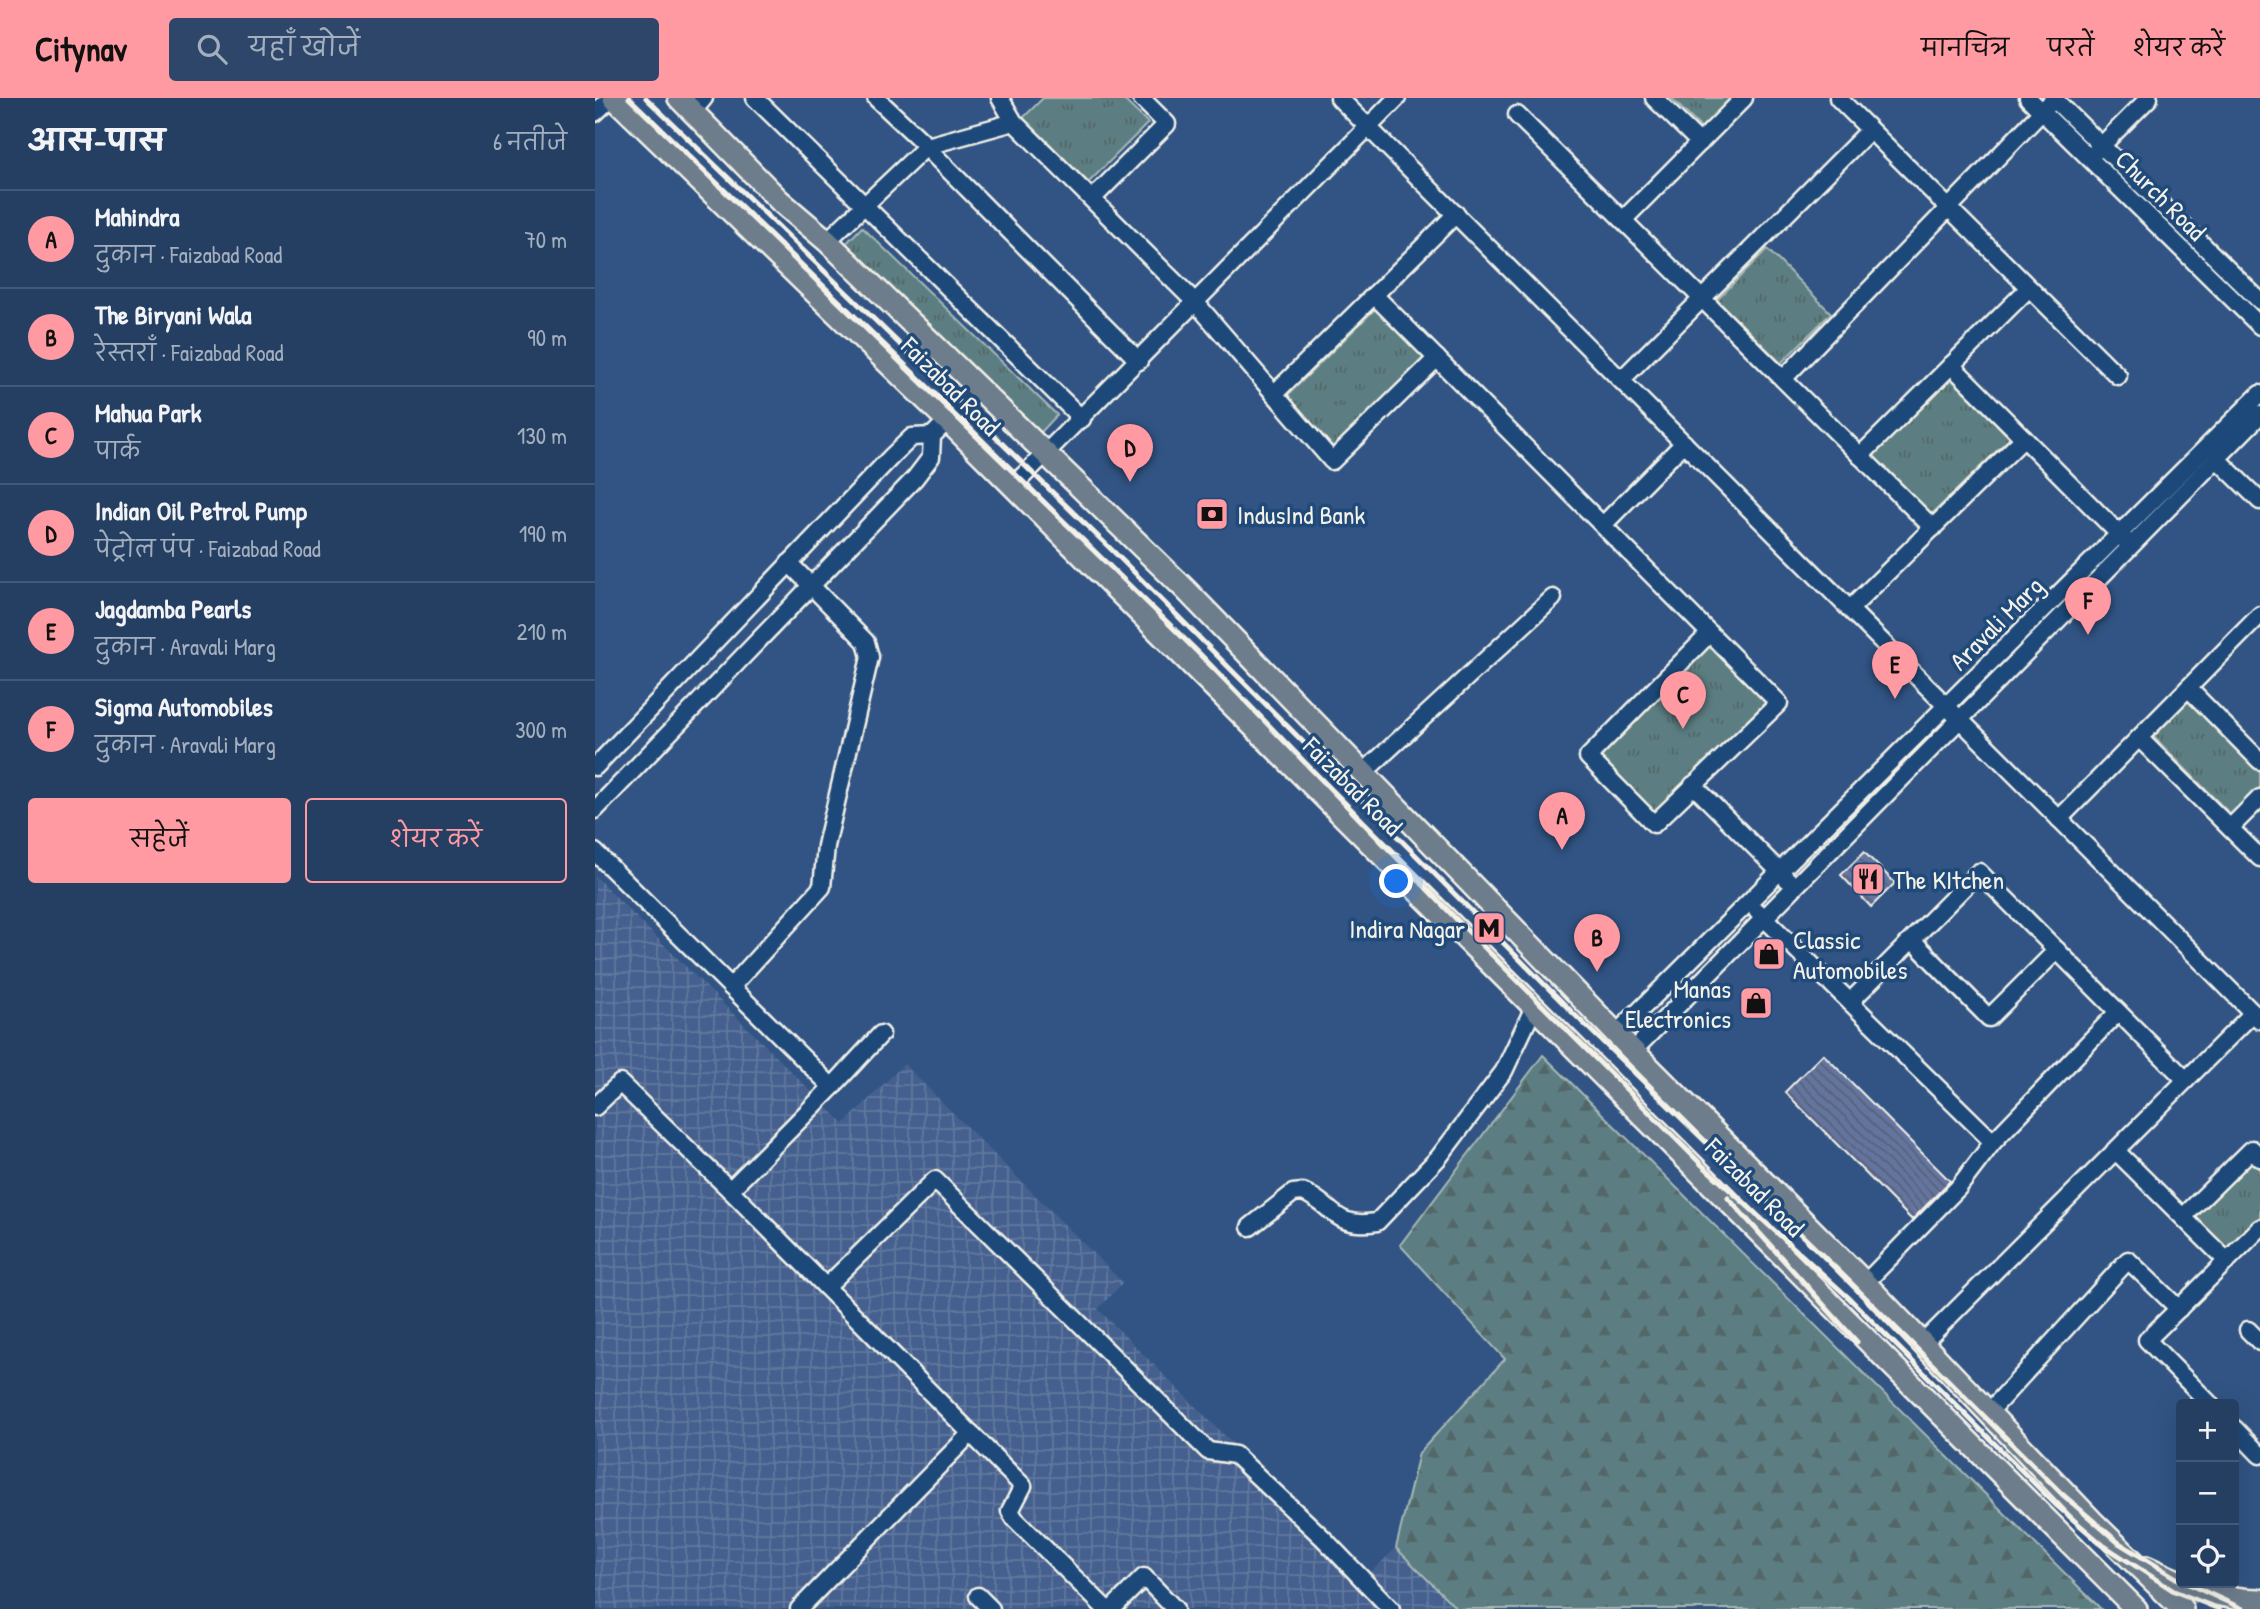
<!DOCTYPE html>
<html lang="hi">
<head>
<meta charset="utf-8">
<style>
	:root { --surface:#253f63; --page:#2d4669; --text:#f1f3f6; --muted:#a3afbe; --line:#425878; --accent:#ff9aa2 }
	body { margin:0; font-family:"Patrick Hand","Playpen Sans Deva",sans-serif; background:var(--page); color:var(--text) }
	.controls { position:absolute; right:21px; bottom:21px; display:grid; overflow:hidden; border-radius:7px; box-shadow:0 7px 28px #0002 }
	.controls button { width:63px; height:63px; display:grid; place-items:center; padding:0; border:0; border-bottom:2px solid var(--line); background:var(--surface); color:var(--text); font:35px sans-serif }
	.you { position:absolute; left:802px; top:784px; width:24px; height:24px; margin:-18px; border:5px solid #fff; border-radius:50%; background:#1a73e8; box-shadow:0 0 0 10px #1a73e833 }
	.badge { display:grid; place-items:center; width:46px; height:46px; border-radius:50%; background:var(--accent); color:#111; font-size:23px; font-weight:700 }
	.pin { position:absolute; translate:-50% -58px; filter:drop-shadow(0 2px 4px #0008) }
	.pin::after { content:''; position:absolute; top:37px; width:24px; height:21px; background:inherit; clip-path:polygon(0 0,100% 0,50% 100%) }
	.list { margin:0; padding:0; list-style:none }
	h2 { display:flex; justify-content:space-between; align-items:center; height:91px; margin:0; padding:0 28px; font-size:30px }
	h2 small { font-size:23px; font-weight:400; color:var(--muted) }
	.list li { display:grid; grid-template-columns:46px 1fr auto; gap:21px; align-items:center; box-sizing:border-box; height:98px; padding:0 28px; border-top:2px solid var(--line) }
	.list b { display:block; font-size:26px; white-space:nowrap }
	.list p { margin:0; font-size:23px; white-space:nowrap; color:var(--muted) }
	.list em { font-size:23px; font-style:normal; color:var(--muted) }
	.actions { display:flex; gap:14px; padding:21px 28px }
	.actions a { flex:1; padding:16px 0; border:2px solid var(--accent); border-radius:7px; text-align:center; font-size:24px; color:var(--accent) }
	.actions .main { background:var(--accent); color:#111 }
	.icon { flex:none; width:38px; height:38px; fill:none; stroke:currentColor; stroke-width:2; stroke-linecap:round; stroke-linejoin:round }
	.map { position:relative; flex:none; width:1665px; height:1511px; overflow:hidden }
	header { display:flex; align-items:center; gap:42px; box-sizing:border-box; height:98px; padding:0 35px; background:var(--accent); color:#111 }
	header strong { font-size:33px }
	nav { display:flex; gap:38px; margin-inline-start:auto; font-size:24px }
	.search { width:490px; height:63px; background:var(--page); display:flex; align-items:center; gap:18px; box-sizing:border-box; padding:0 24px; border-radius:7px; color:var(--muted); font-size:26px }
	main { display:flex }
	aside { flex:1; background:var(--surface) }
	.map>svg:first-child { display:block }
	.industrial { fill:url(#industrial-grid) }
	.forest { fill:url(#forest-firs); stroke:#a8b8b5; stroke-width:2 }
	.park { fill:url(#park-tufts); stroke:#a8b8b5; stroke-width:2 }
	.building { fill:url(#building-back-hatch); stroke:#f4f1e8; stroke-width:2 }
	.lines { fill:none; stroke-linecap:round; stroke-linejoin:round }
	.minor-casing { stroke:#f4f1e8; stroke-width:21 }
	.major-casing { stroke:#f4f1e8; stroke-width:26 }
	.minor { stroke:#1f4a7a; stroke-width:16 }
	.major { stroke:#6d7d8c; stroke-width:21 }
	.rail { stroke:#f4f1e8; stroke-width:5 }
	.labels { text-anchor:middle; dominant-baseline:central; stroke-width:7; stroke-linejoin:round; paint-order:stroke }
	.street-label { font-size:26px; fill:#f4f1e8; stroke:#1f4a7a }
	.poi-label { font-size:26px; fill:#f4f1e8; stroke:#1f4a7a; text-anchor:start }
</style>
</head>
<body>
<header>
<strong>Citynav</strong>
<div class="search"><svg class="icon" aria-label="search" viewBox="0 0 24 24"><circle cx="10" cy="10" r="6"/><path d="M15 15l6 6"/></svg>यहाँ खोजें</div>
<nav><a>मानचित्र</a><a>परतें</a><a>शेयर करें</a></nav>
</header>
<main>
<aside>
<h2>आस-पास<small>6 नतीजे</small></h2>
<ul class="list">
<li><span class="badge">A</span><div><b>Mahindra</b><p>दुकान · Faizabad Road</p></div><em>70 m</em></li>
<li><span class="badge">B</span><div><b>The Biryani Wala</b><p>रेस्तराँ · Faizabad Road</p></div><em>90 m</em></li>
<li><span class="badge">C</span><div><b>Mahua Park</b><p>पार्क</p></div><em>130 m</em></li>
<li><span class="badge">D</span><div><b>Indian Oil Petrol Pump</b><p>पेट्रोल पंप · Faizabad Road</p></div><em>190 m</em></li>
<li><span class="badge">E</span><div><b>Jagdamba Pearls</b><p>दुकान · Aravali Marg</p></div><em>210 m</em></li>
<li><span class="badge">F</span><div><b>Sigma Automobiles</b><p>दुकान · Aravali Marg</p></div><em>300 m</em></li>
</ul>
<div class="actions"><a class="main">सहेजें</a><a>शेयर करें</a></div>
</aside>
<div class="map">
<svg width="1665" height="1511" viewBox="0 0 1665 1511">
	<defs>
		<pattern id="industrial-grid" width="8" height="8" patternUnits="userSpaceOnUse" patternTransform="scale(1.75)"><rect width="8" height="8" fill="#44618e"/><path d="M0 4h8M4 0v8" fill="none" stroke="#60789e"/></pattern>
		<pattern id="forest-firs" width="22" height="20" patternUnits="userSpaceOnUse" patternTransform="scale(1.75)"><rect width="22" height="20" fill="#5c7e82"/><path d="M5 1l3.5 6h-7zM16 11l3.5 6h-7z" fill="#536667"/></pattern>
		<pattern id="park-tufts" width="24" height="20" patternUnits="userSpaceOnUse" patternTransform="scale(1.75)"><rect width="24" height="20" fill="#5c7e82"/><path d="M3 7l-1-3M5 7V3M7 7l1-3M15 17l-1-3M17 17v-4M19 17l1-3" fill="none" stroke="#536667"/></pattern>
		<pattern id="building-back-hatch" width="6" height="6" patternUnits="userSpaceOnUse" patternTransform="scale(1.75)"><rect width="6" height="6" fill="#64749f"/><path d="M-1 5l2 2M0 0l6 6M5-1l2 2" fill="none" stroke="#586077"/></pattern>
	</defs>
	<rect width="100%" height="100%" fill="#315484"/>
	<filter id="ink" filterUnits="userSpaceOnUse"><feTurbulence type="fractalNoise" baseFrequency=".0143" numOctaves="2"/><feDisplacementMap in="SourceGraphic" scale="14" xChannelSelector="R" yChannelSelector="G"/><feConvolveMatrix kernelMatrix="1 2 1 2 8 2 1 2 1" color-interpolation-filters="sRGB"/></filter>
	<g filter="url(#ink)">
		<path class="industrial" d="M0,778L249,1026L309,966L528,1185L503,1211L771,1479L801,1450L862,1511H0Z"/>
		<path class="forest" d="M948,957L1506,1511H862L801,1450L824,1355L910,1261L805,1147Z"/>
		<g class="park">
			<path d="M448,0H527L553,25L493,85L428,20Z"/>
			<path d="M1076,0H1137L1106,30Z"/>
			<path d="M267,129L462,317L437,344L241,156Z"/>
			<path d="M1172,151L1236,215L1186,265L1122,202Z"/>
			<path d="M781,210L829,260L739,350L692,298Z"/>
			<path d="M1358,279L1416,339L1336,417L1277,358Z"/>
			<path d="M1116,547L1172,603L1059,715L1003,660Z"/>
			<path d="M1591,601L1665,675V689L1636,717L1556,636Z"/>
			<path d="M1657,1060L1665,1068V1124L1633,1155L1597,1119Z"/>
		</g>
		<g class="building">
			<path d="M1269,754L1300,785L1276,809L1246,777Z"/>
			<path d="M1228,956L1355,1083L1317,1122L1190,994Z"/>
		</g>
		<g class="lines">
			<defs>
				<g id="minor">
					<path d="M160,0L487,321"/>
					<path d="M281,0L332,48"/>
					<path d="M405,0L419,24L601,205L737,363L842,260"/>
					<path d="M744,0L1665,922"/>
					<path d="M1059,0L1105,45"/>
					<path d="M1243,0L1523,278"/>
					<path d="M1433,0L1665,228"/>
					<path d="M1458,0L1665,203"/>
					<path d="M98,13L109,0"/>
					<path d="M0,15L16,0"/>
					<path d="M922,17L1338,430"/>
					<path d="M331,49L544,263"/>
					<path d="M1501,53L1554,0"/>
					<path d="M497,101L572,26L546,0"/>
					<path d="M1028,122L1149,0"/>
					<path d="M232,143L332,48L419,24"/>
					<path d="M779,197C914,333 1049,469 1184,605L1059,726L993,659L1115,535"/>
					<path d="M1356,267L1532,444"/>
					<path d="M1188,281L1459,1"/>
					<path d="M1026,282L1275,32"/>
					<path d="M679,296L861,116"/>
					<path d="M1265,358L1434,190"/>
					<path d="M1622,361L1665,403"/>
					<path d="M418,388L802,0"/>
					<path d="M1008,427L1089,345"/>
					<path d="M1255,511L1429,340"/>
					<path d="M1593,590L1665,663"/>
					<path d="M1544,640L1665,760"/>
					<path d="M0,669L297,358L317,339L337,338"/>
					<path d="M768,675L958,500"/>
					<path d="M1098,687L1193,782"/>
					<path d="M0,712L320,380L336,359L337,338L383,292"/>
					<path d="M1464,721L1665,517"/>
					<path d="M1635,730L1665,700"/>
					<path d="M0,754L237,989L286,936"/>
					<path d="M1162,813L1398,1044"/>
					<path d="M1317,842L1394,920L1462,852"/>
					<path d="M136,889L227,789L231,748L275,559L271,544L194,465"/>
					<path d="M1255,904L1384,774L1591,982"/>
					<path d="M1022,935L1665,296"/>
					<path d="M1038,953L1665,317"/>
					<path d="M0,1009L25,985L135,1092L428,1388L415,1413L420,1421L511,1511"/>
					<path d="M1520,1052L1632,1163"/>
					<path d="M135,1092L237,989"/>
					<path d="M1588,1119L1657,1051L1665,1060"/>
					<path d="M655,1129L698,1095L708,1094C740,1107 737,1131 782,1124L844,1059L909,973L939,909"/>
					<path d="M1270,1185L1363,1090L1398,1044L1523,914"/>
					<path d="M231,1189L340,1082L613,1353L640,1357L728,1440L796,1511"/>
					<path d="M1653,1232L1665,1244"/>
					<path d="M1327,1246L1658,915"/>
					<path d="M1615,1306L1552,1242L1665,1130"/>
					<path d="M1394,1314L1533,1162L1584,1211"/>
					<path d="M1639,1330L1665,1357"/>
					<path d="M383,1498L396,1511"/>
					<path d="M204,1511L376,1335"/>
					<path d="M517,1511L549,1479L580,1511"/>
				</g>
				<g id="major">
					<path d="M19,0L353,323L1541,1511"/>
					<path d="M84,0L185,103L232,143L590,491L1038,953L1270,1185L1497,1423L1587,1511"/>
					<path d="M1551,1469C1588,1486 1624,1502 1665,1502"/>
				</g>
			</defs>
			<use href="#minor" class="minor-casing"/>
			<use href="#major" class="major-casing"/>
			<use href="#minor" class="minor"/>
			<use href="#major" class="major"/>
			<g class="rail">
				<path d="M34,0L604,555L866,826L1107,1067L1253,1199L1461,1407L1508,1447L1579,1493L1624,1511"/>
				<path d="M51,0L520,455L979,916L1256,1185L1467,1396L1524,1445L1586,1483"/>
				<path d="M1133,1100L1262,1244"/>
				<path d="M1591,1485L1648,1511"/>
			</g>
		</g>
	</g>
	<defs>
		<symbol id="bank-square" viewBox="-11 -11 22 22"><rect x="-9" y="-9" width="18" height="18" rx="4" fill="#ff9aa2" stroke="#1f4a7a"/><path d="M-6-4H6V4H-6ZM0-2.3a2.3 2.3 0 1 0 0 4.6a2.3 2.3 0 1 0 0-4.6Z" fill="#111"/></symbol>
		<symbol id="restaurant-square" viewBox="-11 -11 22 22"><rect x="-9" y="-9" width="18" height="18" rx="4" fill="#ff9aa2" stroke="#1f4a7a"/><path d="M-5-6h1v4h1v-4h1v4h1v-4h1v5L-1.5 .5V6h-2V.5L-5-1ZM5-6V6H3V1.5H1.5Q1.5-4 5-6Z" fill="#111"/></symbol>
		<symbol id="metro-square" viewBox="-11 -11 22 22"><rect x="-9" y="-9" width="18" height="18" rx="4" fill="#ff9aa2" stroke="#1f4a7a"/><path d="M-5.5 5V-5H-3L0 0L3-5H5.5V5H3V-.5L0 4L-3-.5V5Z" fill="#111"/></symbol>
		<symbol id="shop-square" viewBox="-11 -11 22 22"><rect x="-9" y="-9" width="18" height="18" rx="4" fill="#ff9aa2" stroke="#1f4a7a"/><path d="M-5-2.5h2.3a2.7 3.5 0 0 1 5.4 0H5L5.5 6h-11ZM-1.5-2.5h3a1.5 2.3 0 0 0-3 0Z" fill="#111"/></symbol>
	</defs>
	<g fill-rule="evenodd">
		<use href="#bank-square" x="598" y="397" width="38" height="38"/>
		<use href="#restaurant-square" x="1254" y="762" width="38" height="38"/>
		<use href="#metro-square" x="875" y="811" width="38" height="38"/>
		<use href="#shop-square" x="1155" y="837" width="38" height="38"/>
		<use href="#shop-square" x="1142" y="886" width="38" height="38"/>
	</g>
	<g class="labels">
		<g class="street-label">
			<text transform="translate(1566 97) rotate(45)">Church Road</text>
			<text transform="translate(356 288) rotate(45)">Faizabad Road</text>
			<text transform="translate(1401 525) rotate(-45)">Aravali Marg</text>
			<text transform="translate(758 688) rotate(45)">Faizabad Road</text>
			<text transform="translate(1160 1089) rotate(45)">Faizabad Road</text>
		</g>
		<g class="poi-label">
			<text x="642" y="416">IndusInd Bank</text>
			<text x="1298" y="781">The KItchen</text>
			<text x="870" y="830" text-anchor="end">Indira Nagar</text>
			<text x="1198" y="841">Classic<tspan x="1198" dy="30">Automobiles</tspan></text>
			<text x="1136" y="890" text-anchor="end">Manas<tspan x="1136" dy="30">Electronics</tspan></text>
		</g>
	</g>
</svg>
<div class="controls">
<button>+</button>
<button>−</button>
<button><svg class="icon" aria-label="locate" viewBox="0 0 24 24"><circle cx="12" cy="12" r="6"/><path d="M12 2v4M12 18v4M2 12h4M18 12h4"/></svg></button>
</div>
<div class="you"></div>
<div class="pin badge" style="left:967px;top:752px">A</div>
<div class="pin badge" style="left:1002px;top:874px">B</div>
<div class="pin badge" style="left:1088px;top:631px">C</div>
<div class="pin badge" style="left:535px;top:384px">D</div>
<div class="pin badge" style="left:1300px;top:601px">E</div>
<div class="pin badge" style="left:1493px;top:537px">F</div>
</div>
</main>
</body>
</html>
